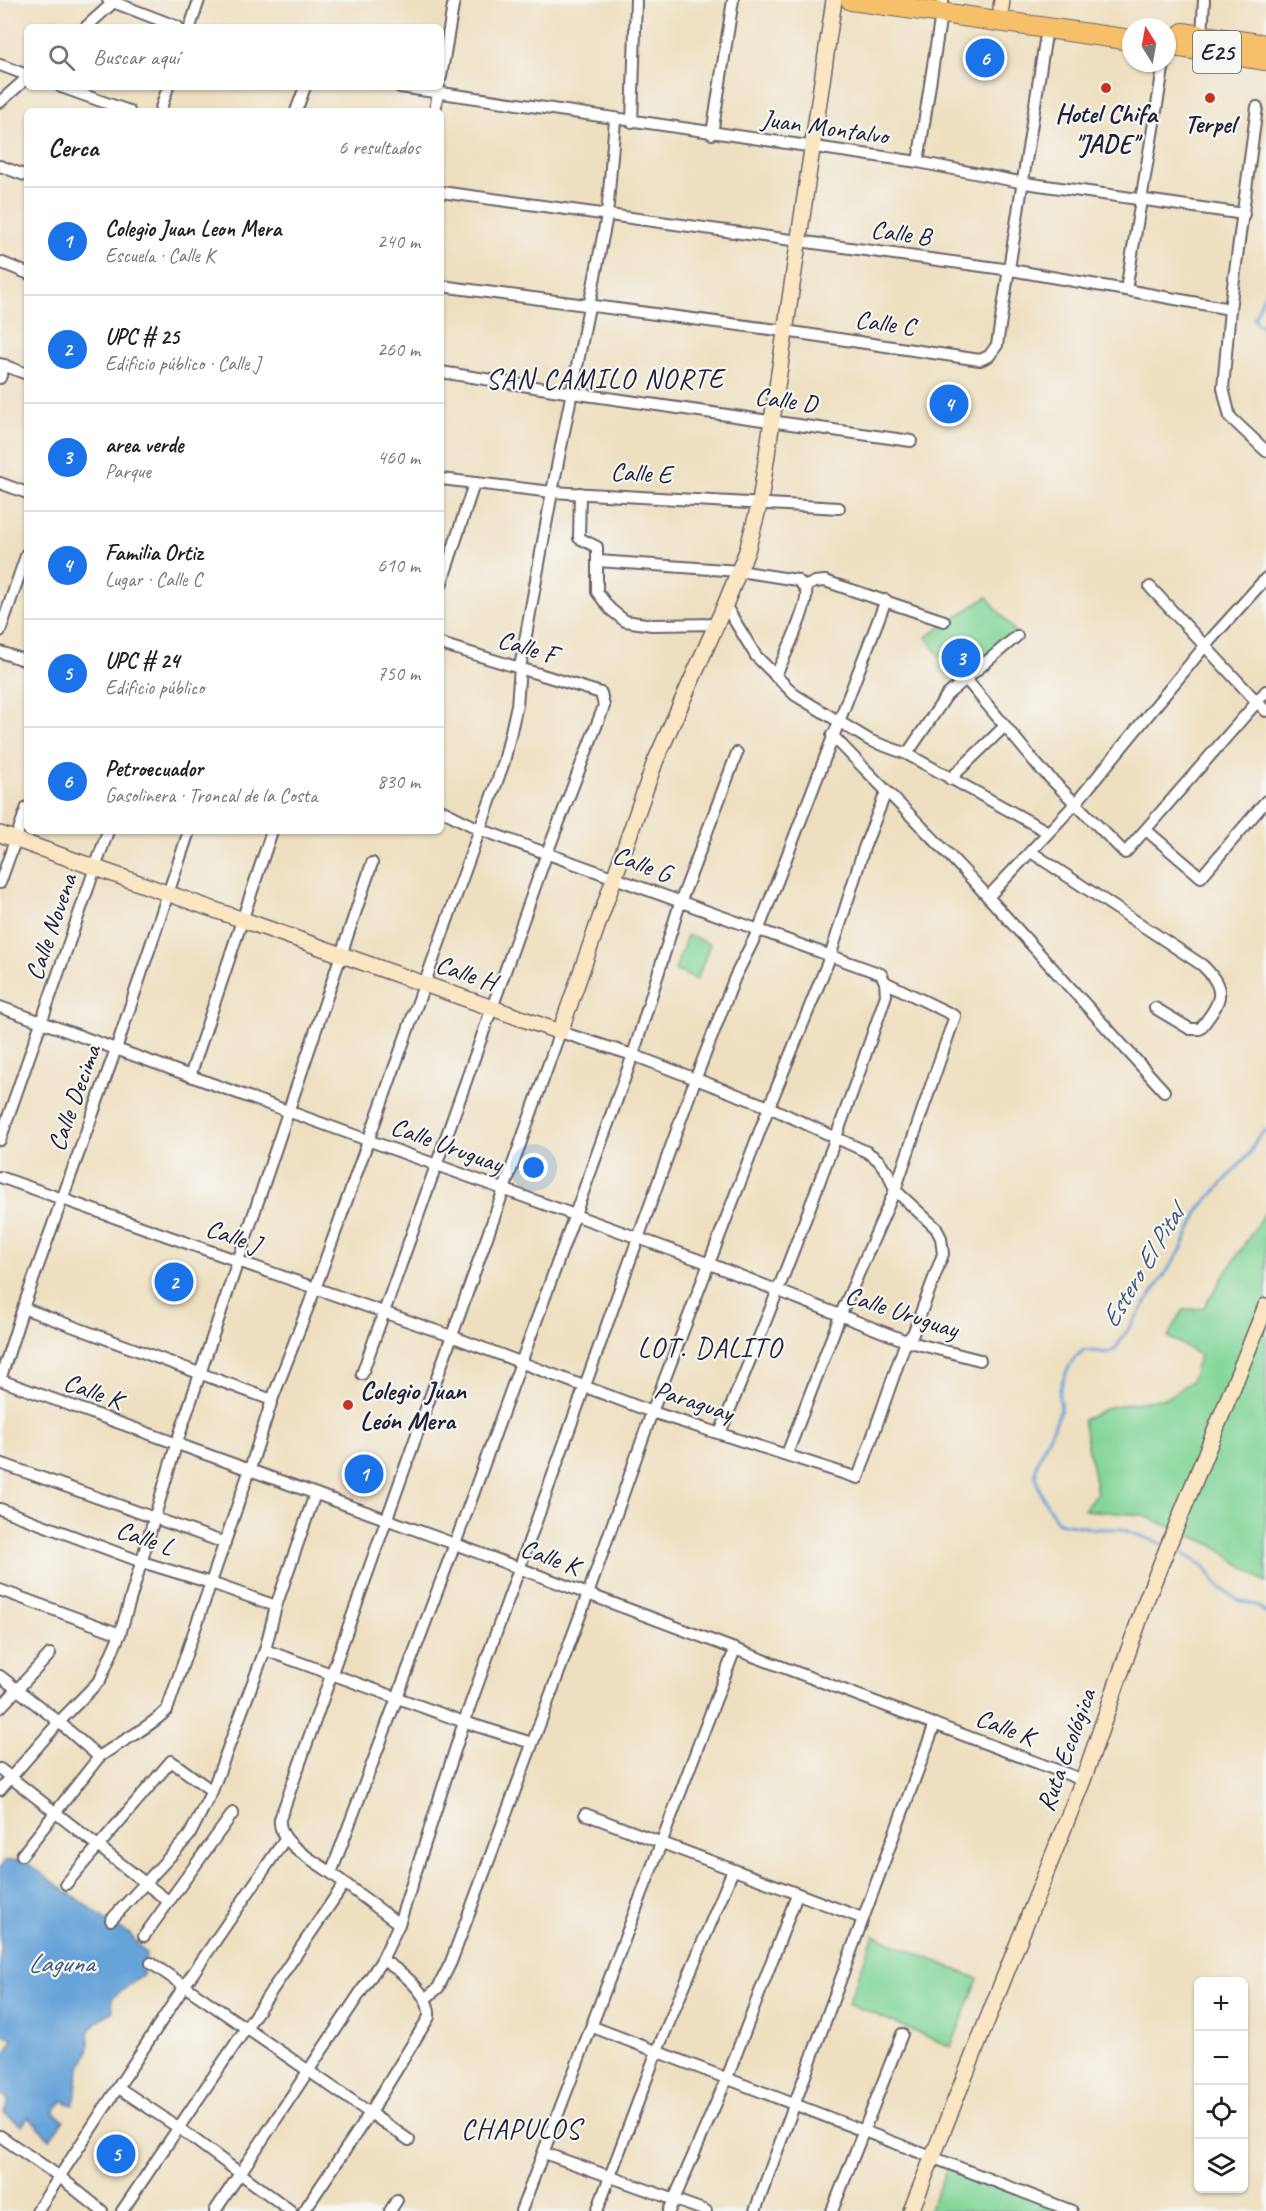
<!DOCTYPE html>
<html lang="es">
<head>
<meta charset="utf-8">
<style>
	:root { --surface:#fff; --page:#f6f6f6; --text:#222; --muted:#767676; --line:#e0e0e0; --accent:#1a73e8 }
	body { margin:0; font-family:Caveat,sans-serif; background:var(--page); color:var(--text) }
	.controls { position:absolute; right:18px; bottom:18px; display:grid; overflow:hidden; border-radius:9px; box-shadow:0 2px 4px #0004 }
	.controls button { width:54px; height:54px; display:grid; place-items:center; padding:0; border:0; border-bottom:2px solid var(--line); background:var(--surface); color:var(--text); font:30px sans-serif }
	.compass { position:absolute; left:1122px; top:18px; width:54px; height:54px; border-radius:50%; background:var(--surface); box-shadow:0 2px 4px #0004; rotate:349deg }
	.you { position:absolute; left:534px; top:1168px; width:21px; height:21px; margin:-15px; border:4px solid #fff; border-radius:50%; background:#1a73e8; box-shadow:0 0 0 9px #1a73e833 }
	.badge { display:grid; place-items:center; width:39px; height:39px; border-radius:50%; background:var(--accent); color:#fff; font-size:20px; font-weight:700 }
	.pin { position:absolute; translate:-50% -50%; border:3px solid #fff; box-shadow:0 2px 6px #0006 }
	.list { margin:0; padding:0; list-style:none }
	h2 { display:flex; justify-content:space-between; align-items:center; height:78px; margin:0; padding:0 24px; font-size:26px }
	h2 small { font-size:20px; font-weight:400; color:var(--muted) }
	.list li { display:grid; grid-template-columns:39px 1fr auto; gap:18px; align-items:center; box-sizing:border-box; height:108px; padding:0 24px; border-top:2px solid var(--line) }
	.list b { display:block; font-size:22px; white-space:nowrap }
	.list p { margin:0; font-size:20px; white-space:nowrap; color:var(--muted) }
	.list em { font-size:20px; font-style:normal; color:var(--muted) }
	.icon { flex:none; width:33px; height:33px; fill:none; stroke:currentColor; stroke-width:2; stroke-linecap:round; stroke-linejoin:round }
	.map { position:relative; flex:none; width:1266px; height:2211px; overflow:hidden }
	.search { position:absolute; background:var(--surface); box-shadow:0 2px 4px #0004; left:24px; top:24px; width:420px; height:66px; display:flex; align-items:center; gap:15px; box-sizing:border-box; padding:0 21px; border-radius:9px; color:var(--muted); font-size:22px }
	.panel { position:absolute; background:var(--surface); box-shadow:0 2px 4px #0004; left:24px; top:108px; width:420px; height:726px; border-radius:9px }
	.map>svg:first-child { display:block }
	.green { fill:#83d698; stroke:#527c6a; stroke-width:1.5 }
	.water { fill:#66a3d8; stroke:#44628a; stroke-width:1.5 }
	.lines { fill:none; stroke-linecap:round; stroke-linejoin:round }
	.stream { stroke:#66a3d8; stroke-width:3 }
	.street-casing { stroke:#69646a; stroke-width:14 }
	.secondary-casing { stroke:#69646a; stroke-width:18 }
	.highway-casing { stroke:#69646a; stroke-width:22 }
	.street { stroke:#fff; stroke-width:10 }
	.secondary { stroke:#fbe6c4; stroke-width:15 }
	.highway { stroke:#f6c06b; stroke-width:20 }
	.poi-dot { fill:#c8321e; stroke:#f6f6f2; stroke-width:2 }
	.labels { text-anchor:middle; dominant-baseline:central; stroke-width:4.5; stroke-linejoin:round; paint-order:stroke }
	.shield { fill:#f6f6f2; stroke:#626272; stroke-width:1.5 }
	.shield-label { font-size:24px; font-weight:bold; fill:#22223b }
	.poi-label { font-size:26px; font-weight:bold; fill:#22223b; stroke:#f6f6f2 }
	.street-label { font-size:26px; fill:#22223b; stroke:#f6f6f2 }
	.water-label { font-size:27px; font-style:italic; fill:#3d567a; stroke:#f6f6f2 }
	.quarter-label { font-size:28px; letter-spacing:1.5px; fill:#22223b; stroke:#f6f6f2 }
</style>
</head>
<body>
<div class="map">
<svg width="1266" height="2211" viewBox="0 0 1266 2211">
	<rect width="100%" height="100%" fill="#f6f6f2"/>
	<filter id="ink" filterUnits="userSpaceOnUse"><feTurbulence type="fractalNoise" baseFrequency=".0167" numOctaves="2"/><feDisplacementMap in="SourceGraphic" scale="12" xChannelSelector="R" yChannelSelector="G"/><feConvolveMatrix kernelMatrix="1 2 1 2 8 2 1 2 1" color-interpolation-filters="sRGB"/></filter>
	<filter id="wash" filterUnits="userSpaceOnUse"><feTurbulence type="fractalNoise" baseFrequency=".008" numOctaves="4" result="noise"/><feDisplacementMap in="SourceGraphic" scale="24" xChannelSelector="R" yChannelSelector="G"/><feGaussianBlur stdDeviation="1.35" result="paint"/><feColorMatrix in="noise" values="0 0 0 0 0 0 0 0 0 0 0 0 0 0 0 0 0 1.4 0 .05"/><feComposite in="paint" operator="in"/></filter>
	<g filter="url(#wash)">
		<rect width="100%" height="100%" fill="#eedfc0"/>
		<g class="green">
			<path d="M987,597L1016,633L955,678L926,637Z"/>
			<path d="M687,935L710,944L697,980L675,970Z"/>
			<path d="M1266,1211V1583L1213,1545L1142,1515L1084,1510L1097,1493L1083,1420L1109,1407L1166,1398L1191,1381L1200,1355L1168,1337L1183,1310L1203,1308Z"/>
			<path d="M874,1935L978,1979L951,2047L848,2003Z"/>
			<path d="M950,2162L1066,2211H929Z"/>
		</g>
		<path class="water" d="M23,1860L116,1927L130,1934L146,1954L143,1975L112,1998L113,2011L99,2020L88,2033C93,2056 80,2061 77,2081C75,2091 78,2093 73,2105L62,2101L53,2112L64,2120L50,2139L28,2117L22,2126L4,2113L9,2101L0,2094V2066L13,2039L0,2033V1868L5,1861Z"/>
		<g class="lines">
			<g class="stream">
				<path d="M1266,291L1254,318L1257,324L1266,327"/>
				<path d="M1163,1544L1121,1529H1095L1058,1522C1019,1465 1039,1466 1060,1412C1063,1406 1058,1400 1059,1394C1062,1379 1071,1358 1084,1350L1108,1353L1115,1349L1181,1250L1200,1208L1250,1153L1257,1138L1266,1130"/>
				<path d="M1172,1547L1204,1566L1218,1586L1240,1601L1256,1605L1266,1613"/>
			</g>
		</g>
	</g>
	<g filter="url(#ink)">
		<g class="lines">
			<defs>
				<g id="street">
					<path d="M108,0L178,27"/>
					<path d="M86,27L116,0"/>
					<path d="M190,27L199,0"/>
					<path d="M1202,36L1204,0"/>
					<path d="M0,65L27,75"/>
					<path d="M441,77L454,0"/>
					<path d="M61,87L129,111"/>
					<path d="M400,87L918,162L1025,183L1244,214"/>
					<path d="M0,102L27,78"/>
					<path d="M1257,107L1230,309L1223,388L1230,417L1266,451"/>
					<path d="M160,111L168,87"/>
					<path d="M296,111L305,87"/>
					<path d="M435,111L439,87"/>
					<path d="M632,122L636,0"/>
					<path d="M712,134L733,0"/>
					<path d="M918,162L943,1"/>
					<path d="M0,166L27,176"/>
					<path d="M441,192L1011,270L1126,290L1164,63"/>
					<path d="M0,262L27,273"/>
					<path d="M441,286L785,331L980,360L989,356L997,345L1047,28"/>
					<path d="M1126,290L1230,309"/>
					<path d="M0,364L27,374"/>
					<path d="M441,372L572,393L911,441"/>
					<path d="M0,378L5,365"/>
					<path d="M441,479L552,492L839,508"/>
					<path d="M0,483L27,493"/>
					<path d="M580,493L579,538L597,547V592L610,609L625,621L652,625L717,624"/>
					<path d="M598,561L739,571L797,580C801,583 804,586 806,591C809,605 783,661 775,676"/>
					<path d="M441,585L474,484"/>
					<path d="M804,587L815,582L825,581L944,621"/>
					<path d="M1150,587L1257,702L1266,691"/>
					<path d="M725,605L756,656L795,695L871,741L907,754L1048,832"/>
					<path d="M0,631L27,553"/>
					<path d="M0,652L27,661"/>
					<path d="M965,678L1005,726"/>
					<path d="M832,735C884,790 938,841 988,897"/>
					<path d="M907,754L947,695L1017,636"/>
					<path d="M950,779L1005,726L1039,767L1125,853L1257,702L1266,711"/>
					<path d="M441,810L479,829L881,974L885,982L886,995C836,1143 780,1289 720,1433"/>
					<path d="M1146,830L1201,877L1266,801"/>
					<path d="M189,831L116,1049L23,1308L0,1380L455,1544L1083,1780"/>
					<path d="M1031,852L1202,965C1229,990 1221,1002 1200,1029H1190L1155,1008"/>
					<path d="M0,883L27,807"/>
					<path d="M0,1007L710,1264L906,1341L980,1360"/>
					<path d="M190,1076L272,831"/>
					<path d="M1164,1091L988,897L1075,804L1204,647L1266,578"/>
					<path d="M0,1140L108,831"/>
					<path d="M0,1177L451,1336L652,1412L858,1478L906,1341L913,1334L943,1254L941,1238L936,1228L895,1190L888,1173L878,1160L867,1152L769,1107L633,1055L560,1032C465,1294 371,1556 280,1819C277,1843 314,1860 331,1873L455,1544L633,1055L680,903L737,753"/>
					<path d="M23,1308L272,1400"/>
					<path d="M362,1374L547,853L604,706L601,693L441,644"/>
					<path d="M787,1454L840,1316L895,1190L955,1016L885,982"/>
					<path d="M0,1463L225,1543"/>
					<path d="M0,1509L142,1562L211,1583L276,1606"/>
					<path d="M0,1590L120,1634"/>
					<path d="M265,1650L464,1722L532,1743"/>
					<path d="M0,1676L59,1722L99,1757C121,1741 148,1729 167,1710L249,1472L272,1400L315,1289L504,762L517,705L520,668L552,492L607,216L615,120"/>
					<path d="M0,1708L50,1654"/>
					<path d="M0,1769L168,1901"/>
					<path d="M0,1790L59,1722L100,1680L120,1634L176,1445L372,863"/>
					<path d="M585,1814L862,1918"/>
					<path d="M22,1855L99,1757"/>
					<path d="M331,1873L399,1924"/>
					<path d="M66,1884L171,1761L212,1791"/>
					<path d="M111,1920L189,1836L212,1791L265,1650L276,1606L315,1494"/>
					<path d="M144,1936L233,1813"/>
					<path d="M382,1960C400,1970 431,1994 429,2017L370,2113L409,2140"/>
					<path d="M151,1963L370,2113L304,2211"/>
					<path d="M425,1999L438,1988L451,1962L588,1594L652,1412L769,1107L830,957L864,848L886,792"/>
					<path d="M593,2027L1072,2211"/>
					<path d="M119,2088L179,2128L291,2211"/>
					<path d="M0,2136L60,2177L102,2211"/>
					<path d="M544,2153L706,2211"/>
					<path d="M37,2211L185,1985L285,1839"/>
					<path d="M122,2211L344,1884"/>
					<path d="M215,2211L382,1960L399,1924L464,1722L695,1080L735,977L758,931L886,600"/>
					<path d="M390,2211L397,2200"/>
					<path d="M521,2211L735,1649"/>
					<path d="M597,2211L657,2051L733,1870"/>
					<path d="M669,2211L727,2078L797,1895"/>
					<path d="M755,2211L935,1724"/>
					<path d="M832,2211L902,2034"/>
				</g>
				<g id="secondary">
					<path d="M1001,8L1002,0"/>
					<path d="M0,834L560,1032L655,762L725,605L747,551L760,502L834,0"/>
					<path d="M911,2211L1083,1780L1147,1598L1266,1306"/>
				</g>
				<g id="highway">
					<path d="M851,0L1131,40"/>
					<path d="M1183,33L1266,45"/>
					<path d="M1167,45L1266,60"/>
				</g>
			</defs>
			<use href="#street" class="street-casing"/>
			<use href="#secondary" class="secondary-casing"/>
			<use href="#highway" class="highway-casing"/>
			<use href="#street" class="street"/>
			<use href="#secondary" class="secondary"/>
			<use href="#highway" class="highway"/>
		</g>
	</g>
	<g class="poi-dot">
		<circle cx="1106" cy="88" r="6"/>
		<circle cx="1210" cy="98" r="6"/>
		<circle cx="348" cy="1405" r="6"/>
	</g>
	<g class="labels">
		<rect class="shield" x="1193" y="31" width="48" height="42" rx="4.5"/>
		<g class="shield-label">
			<text x="1217" y="52">E25</text>
		</g>
		<g class="poi-label">
			<text x="1106" y="113">Hotel Chifa<tspan x="1106" dy="30">"JADE"</tspan></text>
			<text x="1210" y="123">Terpel</text>
			<text x="360" y="1390" text-anchor="start">Colegio Juan<tspan x="360" dy="30">León Mera</tspan></text>
		</g>
		<g class="street-label">
			<text transform="translate(825 127) rotate(8)">Juan Montalvo</text>
			<text transform="translate(901 233) rotate(8)">Calle B</text>
			<text transform="translate(885 323) rotate(8)">Calle C</text>
			<text transform="translate(786 400) rotate(8)">Calle D</text>
			<text transform="translate(641 473) rotate(3)">Calle E</text>
			<text transform="translate(527 647) rotate(17)">Calle F</text>
			<text transform="translate(642 864) rotate(21)">Calle G</text>
			<text transform="translate(51 927) rotate(-71)">Calle Novena</text>
			<text transform="translate(466 973) rotate(19)">Calle H</text>
			<text transform="translate(74 1098) rotate(-70)">Calle Decima</text>
			<text transform="translate(447 1145) rotate(20)">Calle Uruguay</text>
			<text transform="translate(233 1236) rotate(19)">Calle J</text>
			<text transform="translate(902 1312) rotate(18)">Calle Uruguay</text>
			<text transform="translate(93 1391) rotate(20)">Calle K</text>
			<text transform="translate(694 1401) rotate(18)">Paraguay</text>
			<text transform="translate(145 1538) rotate(19)">Calle L</text>
			<text transform="translate(550 1557) rotate(20)">Calle K</text>
			<text transform="translate(1005 1727) rotate(21)">Calle K</text>
			<text transform="translate(1066 1750) rotate(-70)">Ruta Ecológica</text>
		</g>
		<g class="water-label">
			<text transform="translate(1142 1267) rotate(-59)">Estero El Pital</text>
			<text x="61" y="1963">Laguna</text>
		</g>
		<g class="quarter-label">
			<text x="605" y="378">SAN CAMILO NORTE</text>
			<text x="710" y="1347">LOT. DALITO</text>
			<text x="521" y="2128">CHAPULOS</text>
		</g>
	</g>
</svg>
<div class="controls">
<button>+</button>
<button>−</button>
<button><svg class="icon" aria-label="locate" viewBox="0 0 24 24"><circle cx="12" cy="12" r="6"/><path d="M12 2v4M12 18v4M2 12h4M18 12h4"/></svg></button>
<button><svg class="icon" aria-label="layers" viewBox="0 0 24 24"><path d="M12 4l9 5-9 5-9-5zM3 14l9 5 9-5"/></svg></button>
</div>
<svg class="compass" viewBox="-18 -18 36 36"><path d="M0-13l5 13h-10z" fill="#e53935"/><path d="M0 13l5-13h-10z" fill="#767676"/></svg>
<div class="you"></div>
<div class="pin badge" style="left:364px;top:1474px">1</div>
<div class="pin badge" style="left:174px;top:1282px">2</div>
<div class="pin badge" style="left:961px;top:658px">3</div>
<div class="pin badge" style="left:949px;top:404px">4</div>
<div class="pin badge" style="left:116px;top:2154px">5</div>
<div class="pin badge" style="left:985px;top:58px">6</div>
<div class="search"><svg class="icon" aria-label="search" viewBox="0 0 24 24"><circle cx="10" cy="10" r="6"/><path d="M15 15l6 6"/></svg>Buscar aquí</div>
<section class="panel">
<h2>Cerca<small>6 resultados</small></h2>
<ul class="list">
<li><span class="badge">1</span><div><b>Colegio Juan Leon Mera</b><p>Escuela · Calle K</p></div><em>240 m</em></li>
<li><span class="badge">2</span><div><b>UPC # 25</b><p>Edificio público · Calle J</p></div><em>260 m</em></li>
<li><span class="badge">3</span><div><b>area verde</b><p>Parque</p></div><em>460 m</em></li>
<li><span class="badge">4</span><div><b>Familia Ortiz</b><p>Lugar · Calle C</p></div><em>610 m</em></li>
<li><span class="badge">5</span><div><b>UPC # 24</b><p>Edificio público</p></div><em>750 m</em></li>
<li><span class="badge">6</span><div><b>Petroecuador</b><p>Gasolinera · Troncal de la Costa</p></div><em>830 m</em></li>
</ul>
</section>
</div>
</body>
</html>
